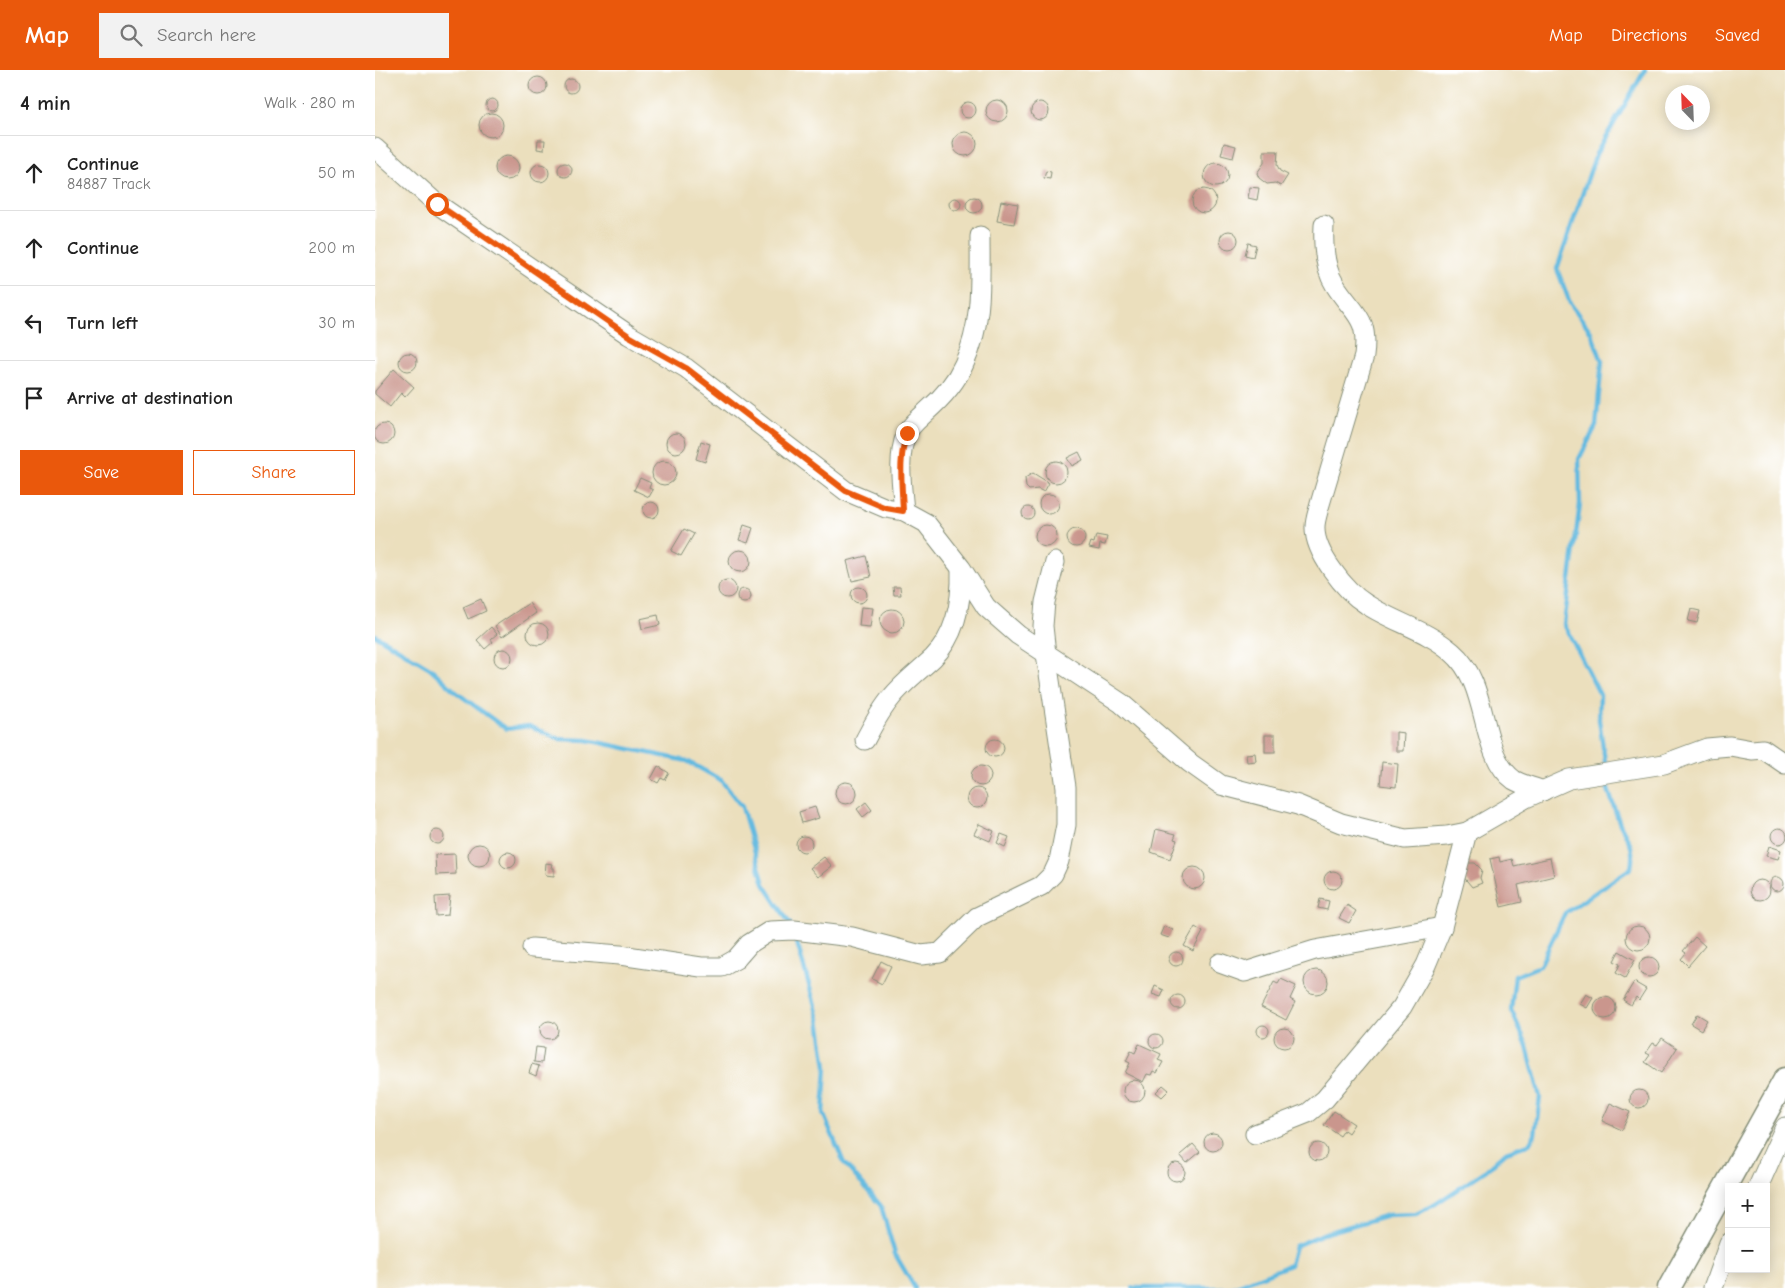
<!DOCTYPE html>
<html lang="en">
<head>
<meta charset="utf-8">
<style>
	:root { --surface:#fff; --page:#f2f2f2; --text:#222; --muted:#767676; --line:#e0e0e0; --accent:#ea580c }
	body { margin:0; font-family:"Comic Neue",sans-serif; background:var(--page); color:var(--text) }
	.controls { position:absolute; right:15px; bottom:15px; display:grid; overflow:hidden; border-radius:0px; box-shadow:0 2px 12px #0003 }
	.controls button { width:45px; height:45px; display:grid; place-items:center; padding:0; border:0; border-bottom:1px solid var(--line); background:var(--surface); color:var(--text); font:25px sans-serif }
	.compass { position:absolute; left:1290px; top:15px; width:45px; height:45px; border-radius:50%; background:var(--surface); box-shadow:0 2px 12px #0003; rotate:337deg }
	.stop { position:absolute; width:15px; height:15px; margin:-11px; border:4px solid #ea580c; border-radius:50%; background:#fff }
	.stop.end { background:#ea580c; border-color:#fff; box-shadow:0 1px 5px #0008 }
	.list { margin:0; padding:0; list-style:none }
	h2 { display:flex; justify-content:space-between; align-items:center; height:65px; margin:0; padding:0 20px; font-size:21px }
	h2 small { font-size:16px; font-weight:400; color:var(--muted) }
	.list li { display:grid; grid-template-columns:32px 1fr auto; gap:15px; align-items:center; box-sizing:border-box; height:75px; padding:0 20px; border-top:1px solid var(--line) }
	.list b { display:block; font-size:19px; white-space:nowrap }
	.list p { margin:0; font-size:16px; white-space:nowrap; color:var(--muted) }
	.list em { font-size:16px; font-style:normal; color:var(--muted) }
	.actions { display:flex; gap:10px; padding:15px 20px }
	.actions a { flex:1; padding:11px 0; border:1px solid var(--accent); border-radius:0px; text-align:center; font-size:18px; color:var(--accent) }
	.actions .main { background:var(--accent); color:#fff }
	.icon { flex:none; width:28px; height:28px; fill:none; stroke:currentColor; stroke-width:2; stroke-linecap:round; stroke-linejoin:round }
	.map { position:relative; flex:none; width:1410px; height:1218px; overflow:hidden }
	header { display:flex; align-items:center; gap:30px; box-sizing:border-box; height:70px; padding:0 25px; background:var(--accent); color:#fff }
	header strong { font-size:24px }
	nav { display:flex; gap:28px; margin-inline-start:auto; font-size:18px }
	.search { width:350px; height:45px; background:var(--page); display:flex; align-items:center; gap:12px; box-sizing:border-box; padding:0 18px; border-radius:0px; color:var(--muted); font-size:19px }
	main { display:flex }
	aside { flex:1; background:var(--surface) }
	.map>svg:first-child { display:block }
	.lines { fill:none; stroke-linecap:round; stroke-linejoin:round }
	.stream { stroke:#63bae0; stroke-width:4.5 }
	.building { fill:#ca968d }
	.minor-casing { stroke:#858e78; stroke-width:21 }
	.tertiary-casing { stroke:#858e78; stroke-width:25 }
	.minor { stroke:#fff; stroke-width:19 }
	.tertiary { stroke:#fff; stroke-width:22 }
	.route { stroke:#ea580c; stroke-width:6 }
</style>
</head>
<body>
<header>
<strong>Map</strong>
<div class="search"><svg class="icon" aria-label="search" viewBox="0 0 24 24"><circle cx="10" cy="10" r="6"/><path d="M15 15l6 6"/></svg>Search here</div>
<nav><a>Map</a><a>Directions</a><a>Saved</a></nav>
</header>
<main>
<aside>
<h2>4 min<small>Walk · 280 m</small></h2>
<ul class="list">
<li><svg class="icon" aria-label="ahead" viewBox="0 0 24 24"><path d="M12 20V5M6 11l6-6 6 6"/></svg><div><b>Continue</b><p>84887 Track</p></div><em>50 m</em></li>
<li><svg class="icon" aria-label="ahead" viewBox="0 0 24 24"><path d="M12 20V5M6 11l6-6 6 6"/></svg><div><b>Continue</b></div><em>200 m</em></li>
<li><svg class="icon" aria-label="left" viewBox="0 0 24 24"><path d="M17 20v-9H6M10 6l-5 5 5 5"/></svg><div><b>Turn left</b></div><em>30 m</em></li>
<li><svg class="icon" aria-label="arrive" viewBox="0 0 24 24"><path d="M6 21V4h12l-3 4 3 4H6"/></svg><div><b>Arrive at destination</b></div></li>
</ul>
<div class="actions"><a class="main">Save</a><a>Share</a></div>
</aside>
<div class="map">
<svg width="1410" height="1218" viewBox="0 0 1410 1218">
	<rect width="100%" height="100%" fill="#fff"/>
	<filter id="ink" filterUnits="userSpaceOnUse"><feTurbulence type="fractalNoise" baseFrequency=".02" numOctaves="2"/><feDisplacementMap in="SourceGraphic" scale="10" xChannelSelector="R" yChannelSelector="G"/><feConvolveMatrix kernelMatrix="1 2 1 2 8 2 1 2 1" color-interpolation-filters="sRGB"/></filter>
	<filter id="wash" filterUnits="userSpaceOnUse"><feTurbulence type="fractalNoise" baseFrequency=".0096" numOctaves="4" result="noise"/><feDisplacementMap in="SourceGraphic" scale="20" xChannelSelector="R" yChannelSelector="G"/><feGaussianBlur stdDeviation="1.12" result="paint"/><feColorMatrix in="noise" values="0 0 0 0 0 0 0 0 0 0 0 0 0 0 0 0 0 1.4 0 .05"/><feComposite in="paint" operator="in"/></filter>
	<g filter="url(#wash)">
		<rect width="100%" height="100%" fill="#ebdfbd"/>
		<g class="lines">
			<g class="stream">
				<path d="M0,565L55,598L81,622L131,659L154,656L184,669L212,670L312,691L346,710L367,737L389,814L415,854"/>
				<path d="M1231,698L1224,650L1225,625L1189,554L1205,434L1204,389L1221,356L1227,291L1216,262L1195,233L1182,199L1221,84L1270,0"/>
				<path d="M420,866L444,949L451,997L448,1043L469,1093L506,1136L520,1184L540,1218"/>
				<path d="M758,1218H856L915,1195L920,1176L948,1164L1013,1145L1041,1144L1059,1135L1110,1101L1131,1082L1154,1074L1160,1064L1165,1027L1151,973L1136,940L1140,906L1165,896L1190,843L1256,798C1260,776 1254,772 1245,754C1240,741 1236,727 1231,714"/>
			</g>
		</g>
		<g id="blocks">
			<g class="building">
				<circle cx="163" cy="16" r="9"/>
				<circle cx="196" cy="16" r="7"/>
				<circle cx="117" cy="35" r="6"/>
				<circle cx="622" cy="41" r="11"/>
				<circle cx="665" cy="41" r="9"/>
				<circle cx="593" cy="40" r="8"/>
				<circle cx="116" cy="55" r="12"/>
				<circle cx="590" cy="74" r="12"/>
				<path d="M163,70H170L169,80L162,79Z"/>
				<path d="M849,73L861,76L858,88L846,85Z"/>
				<path d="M889,81H903L902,95L905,101L913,105L906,116L900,113L892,114L884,108L882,103L889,93Z"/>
				<circle cx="132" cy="98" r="12"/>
				<circle cx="190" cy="100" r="7"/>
				<circle cx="841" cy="105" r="12"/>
				<circle cx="165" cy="103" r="9"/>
				<path d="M671,101L676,102L675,109L669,108Z"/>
				<path d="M875,117L884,118L882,130L873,128Z"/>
				<circle cx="829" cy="131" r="12"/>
				<circle cx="599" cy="135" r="8"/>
				<circle cx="580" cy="134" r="6"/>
				<path d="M626,131L643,134L639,154L622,151Z"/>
				<circle cx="854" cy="170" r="9"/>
				<path d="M873,173L881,175L878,187L870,185Z"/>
				<circle cx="33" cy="292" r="9"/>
				<path d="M19,299L39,317L30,327L26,323L15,337L0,324V321Z"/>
				<circle cx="9" cy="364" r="10"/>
				<circle cx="301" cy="373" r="10"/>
				<path d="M326,371L335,374L330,392L321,389Z"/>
				<path d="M704,382L708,390L697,396L692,388Z"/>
				<circle cx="289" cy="403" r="12"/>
				<circle cx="681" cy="402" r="11"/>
				<path d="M658,403L674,413L669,422L663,419L654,420L651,417L650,408Z"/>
				<path d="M265,408L276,413L274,418L278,420L274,427L259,420Z"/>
				<circle cx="674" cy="434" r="10"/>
				<circle cx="276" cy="440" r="8"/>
				<circle cx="653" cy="443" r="6"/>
				<path d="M369,455L378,458L373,473L364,470Z"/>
				<circle cx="671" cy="466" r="11"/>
				<circle cx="701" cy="468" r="9"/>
				<path d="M309,459L319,464L306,486L296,481Z"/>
				<path d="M721,465L732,467L730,475L725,474L724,480L714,478L716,472L719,473Z"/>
				<circle cx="365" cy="491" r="11"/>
				<path d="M491,486L496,507L477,511L472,491Z"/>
				<circle cx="352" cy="519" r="9"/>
				<path d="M518,517H525L526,525H519Z"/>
				<circle cx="484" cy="525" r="8"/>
				<circle cx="369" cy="526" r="7"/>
				<path d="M106,529L111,541L93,549L88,537Z"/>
				<path d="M154,533L161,543L127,567L120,556Z"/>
				<path d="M486,537L498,538L495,557L484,556Z"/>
				<path d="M1316,539L1325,541L1322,553L1313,551Z"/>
				<circle cx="517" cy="551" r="12"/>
				<path d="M283,545L285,555L267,559L265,549Z"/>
				<circle cx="163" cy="564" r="11"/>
				<path d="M116,557L122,564L116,569L118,572L110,579L102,570Z"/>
				<circle cx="128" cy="588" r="9"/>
				<path d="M1021,662L1029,663L1028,681H1021Z"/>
				<rect x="890" y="665" width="10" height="17"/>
				<circle cx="620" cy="678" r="9"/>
				<path d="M880,683L881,691L872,692L871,684Z"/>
				<path d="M1007,692L1023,694L1021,717L1005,715Z"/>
				<circle cx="606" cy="706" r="10"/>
				<path d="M283,696L294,703L290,710L286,708L283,713L276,709Z"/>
				<circle cx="471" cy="723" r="11"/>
				<circle cx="602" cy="728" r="10"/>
				<path d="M491,732L497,740L488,747L482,739Z"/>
				<path d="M440,737L444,748L427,753L424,742Z"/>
				<path d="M604,754L619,761L615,771L599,764Z"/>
				<circle cx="1404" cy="766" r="8"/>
				<path d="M781,759L801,764L799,769L802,770L795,789L776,782Z"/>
				<circle cx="62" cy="767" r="7"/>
				<path d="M626,764L634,767L630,777L622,773Z"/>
				<circle cx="429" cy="774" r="8"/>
				<circle cx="104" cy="785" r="11"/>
				<path d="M1394,776L1406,780L1403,789L1391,786Z"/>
				<circle cx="133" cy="790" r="8"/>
				<path d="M80,784L81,804L61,805L60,785Z"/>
				<path d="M449,787L457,796L443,807L435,798Z"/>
				<path d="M1124,787L1125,792L1137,789L1139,796L1175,788L1179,806L1143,815L1147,832L1126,837L1115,789Z"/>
				<path d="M171,793L177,794L176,798H179V806L170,805Z"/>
				<path d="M1095,793H1100L1107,800L1105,808L1107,813L1097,817L1087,805L1090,795Z"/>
				<circle cx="819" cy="808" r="11"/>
				<circle cx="958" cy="810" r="9"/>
				<circle cx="1402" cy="814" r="7"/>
				<circle cx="1385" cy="820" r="10"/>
				<path d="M75,826L73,845L61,846L60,827Z"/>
				<path d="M945,829L954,831L952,840L943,838Z"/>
				<path d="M972,835L981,841L974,853L964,848Z"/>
				<path d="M789,856L798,860L794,868L785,865Z"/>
				<circle cx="1263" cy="868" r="12"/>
				<path d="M820,857L828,862L818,881L809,876Z"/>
				<path d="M1320,867L1330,876L1313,896L1306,889L1311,883L1308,881Z"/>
				<path d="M1244,881L1260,890L1250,908L1241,903L1245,894L1239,891Z"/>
				<circle cx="801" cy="889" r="7"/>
				<circle cx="1274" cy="897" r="10"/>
				<path d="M506,891L516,896L507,914L497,909Z"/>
				<circle cx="941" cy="912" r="12"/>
				<path d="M906,909L921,916L915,929L920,932L911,950L886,937L899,912L903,914Z"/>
				<path d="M1259,912L1271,919L1264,930L1261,927L1256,935L1248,930Z"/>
				<path d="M780,916L789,920L786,927L777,924Z"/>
				<path d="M1211,924L1218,928L1212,938L1205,934Z"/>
				<circle cx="803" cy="932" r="7"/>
				<circle cx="1230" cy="938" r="11"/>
				<path d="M1322,944L1332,950L1326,960L1316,954Z"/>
				<circle cx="174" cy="960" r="9"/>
				<circle cx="888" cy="961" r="6"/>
				<circle cx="909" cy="968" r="10"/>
				<circle cx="781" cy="971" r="7"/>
				<path d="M1287,968L1302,978L1286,1003L1270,992L1275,985L1271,983L1278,973L1282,975Z"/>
				<path d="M764,974L786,984L783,990L788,992L782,1003L778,1001L776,1005L772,1004L768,1012L750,1003L755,993L751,991L756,981L760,983Z"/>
				<path d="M161,977L169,978L167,993L159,992Z"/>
				<path d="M157,994L164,996L161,1006L154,1003Z"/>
				<circle cx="759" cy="1021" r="11"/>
				<path d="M788,1015L794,1020L787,1027L781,1022Z"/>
				<circle cx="1264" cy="1029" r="9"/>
				<path d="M1235,1033L1255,1042L1247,1060L1227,1051Z"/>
				<path d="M959,1041L979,1054L973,1063L969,1060L965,1066L949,1055Z"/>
				<circle cx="838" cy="1072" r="9"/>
				<circle cx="943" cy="1082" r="9"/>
				<path d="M818,1074L825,1082L812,1093L805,1085Z"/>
				<circle cx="801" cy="1102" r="9"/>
			</g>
		</g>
	</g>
	<g filter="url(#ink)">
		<use href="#blocks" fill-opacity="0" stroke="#858e78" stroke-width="1"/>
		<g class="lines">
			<defs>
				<g id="minor">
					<path d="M0,78L62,134L254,265L311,298L471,421L511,438L529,441L551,453L586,498L611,537L643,565L746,633L815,693L846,715L923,735L966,753L1030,769L1072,766L1092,762L1151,728L1194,709L1289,694L1332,678L1355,676L1377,680L1388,679L1410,694"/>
					<path d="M949,155C948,175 949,198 960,215C979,245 994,246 989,286L945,434C943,442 940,450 940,457C939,482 970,521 991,534C1018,552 1052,560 1077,582C1116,615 1103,684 1139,710C1147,715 1159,717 1168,721"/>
					<path d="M529,441C527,417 522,387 531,365C535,355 544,349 551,342C566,329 581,312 589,294C608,253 605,210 605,166"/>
					<path d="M490,670C498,655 505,641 516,628C528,613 544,601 558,588C581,565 587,530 586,499"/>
					<path d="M157,878L245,885L326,897H347L361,889L374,874L395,861L419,860L477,867L546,885L565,883L602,847L666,816L678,804L684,791L691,755V717L671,584L668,556L670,532L680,492"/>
					<path d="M845,893L870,902L940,880L1067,857"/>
					<path d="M880,1064L933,1043L950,1029L1027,937L1051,895L1067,857L1092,762"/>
					<path d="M1383,1117L1410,1057"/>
					<path d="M1338,1218L1354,1173"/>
				</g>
				<path id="tertiary" d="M1294,1218L1410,1009"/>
			</defs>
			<use href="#minor" class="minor-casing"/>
			<use href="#tertiary" class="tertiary-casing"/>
			<use href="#minor" class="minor"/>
			<use href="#tertiary" class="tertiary"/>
		</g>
	</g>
	<g class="lines" filter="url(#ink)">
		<path class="route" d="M62,134L254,266L311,298L471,421L511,438L528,441C527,415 523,388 532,363"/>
	</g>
</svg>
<div class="controls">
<button>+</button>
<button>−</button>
</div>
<svg class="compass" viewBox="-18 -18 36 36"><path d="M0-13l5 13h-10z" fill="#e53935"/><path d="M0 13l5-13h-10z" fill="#767676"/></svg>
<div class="stop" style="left:62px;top:134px"></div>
<div class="stop end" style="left:532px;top:363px"></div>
</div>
</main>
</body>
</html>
